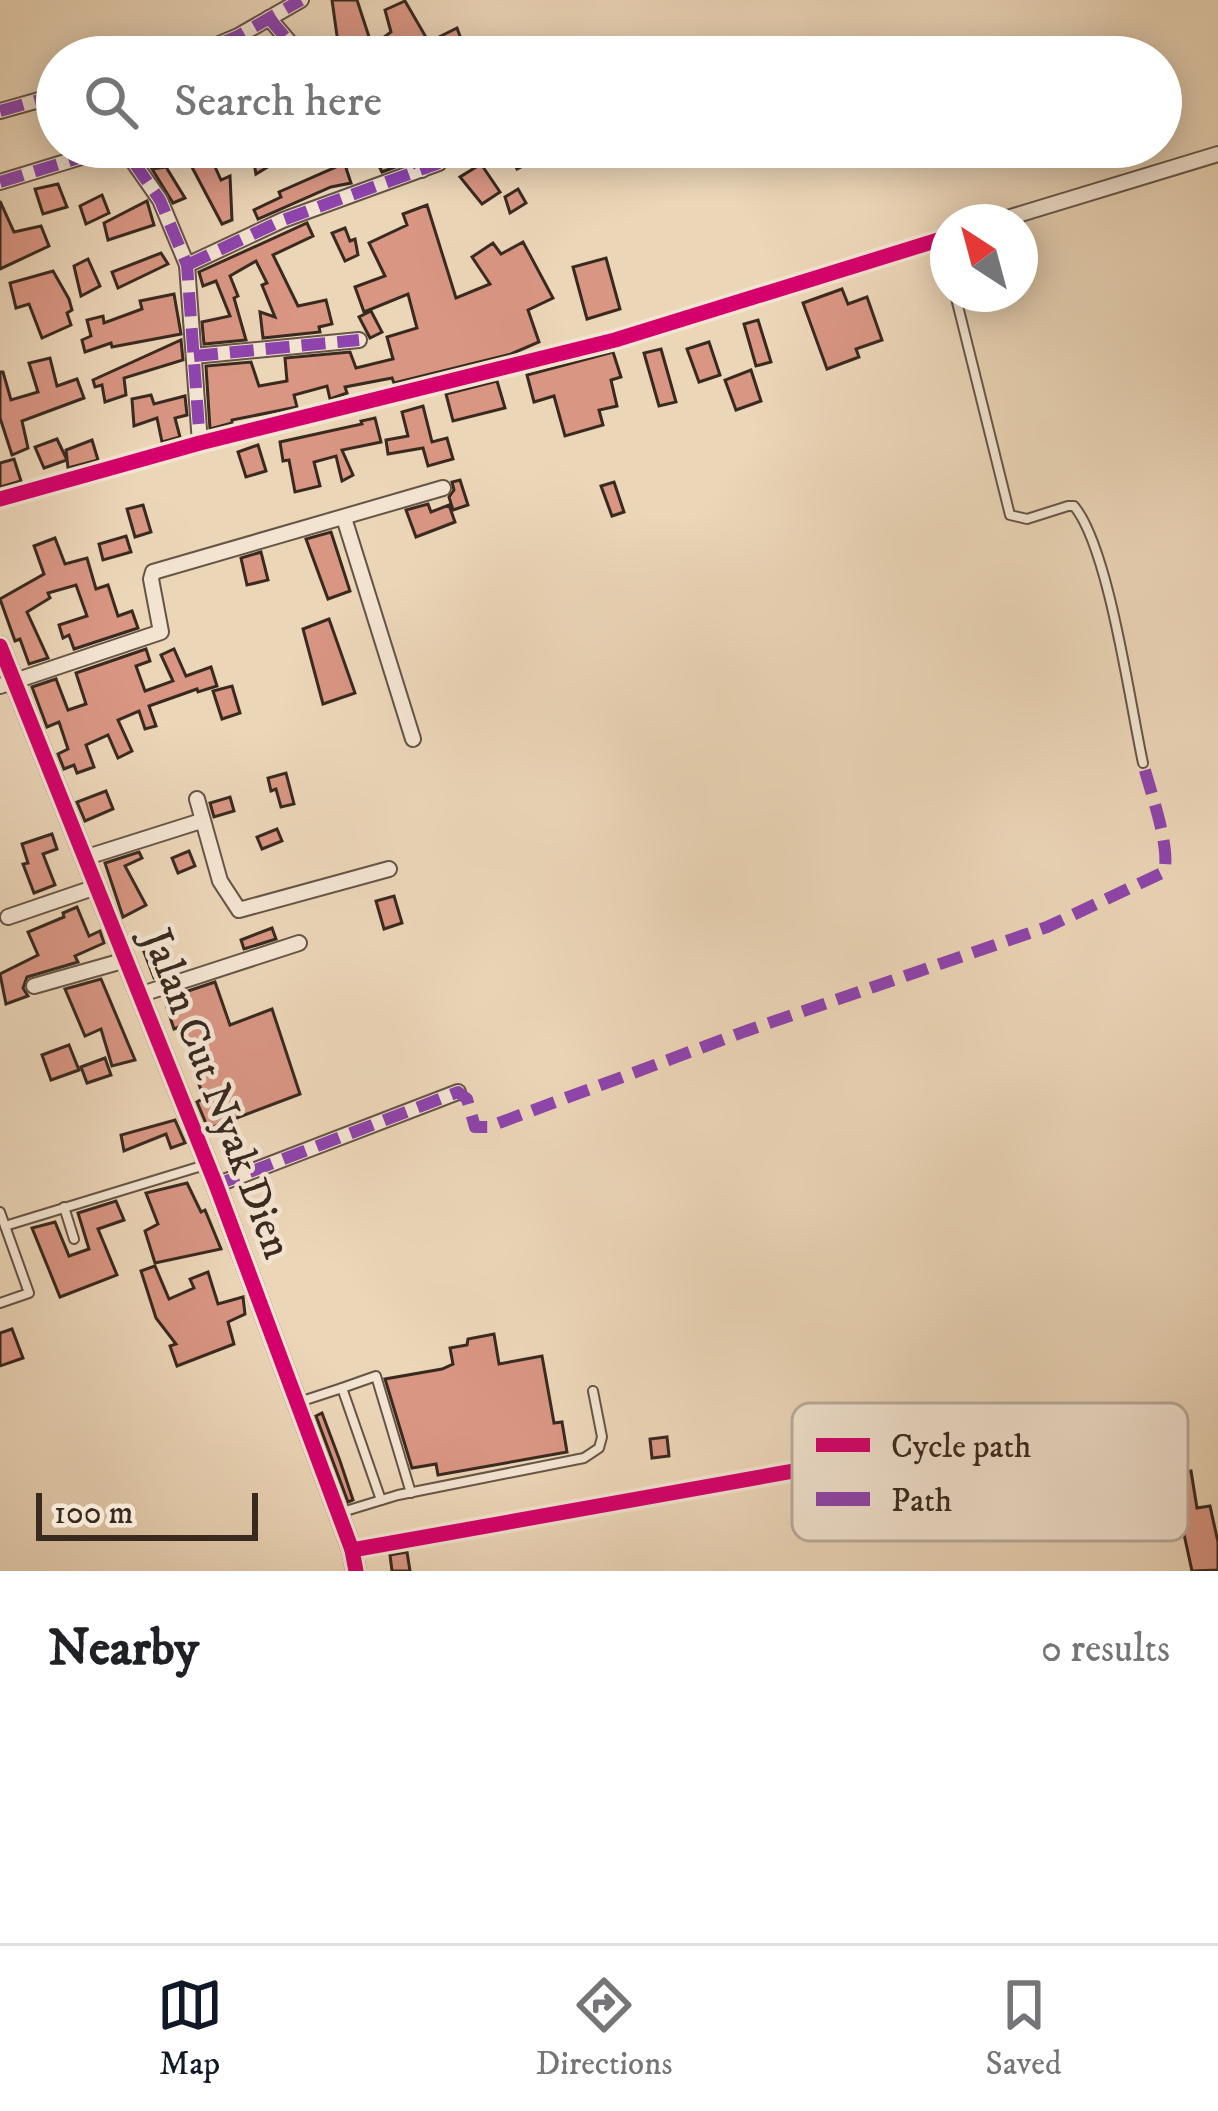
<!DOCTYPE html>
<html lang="en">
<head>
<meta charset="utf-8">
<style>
	:root { --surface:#fff; --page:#f6f6f6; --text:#202124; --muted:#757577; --line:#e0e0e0; --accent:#111827 }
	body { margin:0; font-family:"IM FELL DW Pica",serif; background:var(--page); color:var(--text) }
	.compass { position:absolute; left:930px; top:204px; width:108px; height:108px; border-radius:50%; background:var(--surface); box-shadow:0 6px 30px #0003; rotate:324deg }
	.scale { position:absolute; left:36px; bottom:30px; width:222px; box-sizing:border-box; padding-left:12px; border:6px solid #392a20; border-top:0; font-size:33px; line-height:42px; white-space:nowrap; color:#392a20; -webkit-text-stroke:9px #f3e4d1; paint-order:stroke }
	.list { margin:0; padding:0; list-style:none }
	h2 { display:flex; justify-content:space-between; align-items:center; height:156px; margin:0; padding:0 48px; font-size:51px }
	h2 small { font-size:39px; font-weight:400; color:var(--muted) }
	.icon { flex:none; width:66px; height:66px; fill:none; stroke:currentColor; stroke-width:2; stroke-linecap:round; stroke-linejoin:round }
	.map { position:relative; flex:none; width:1218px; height:1571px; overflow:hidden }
	.search { position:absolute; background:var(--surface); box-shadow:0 6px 30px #0003; left:36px; right:36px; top:36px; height:132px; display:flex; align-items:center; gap:30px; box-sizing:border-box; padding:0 42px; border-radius:66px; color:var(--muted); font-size:45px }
	.sheet { height:372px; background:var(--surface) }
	nav { display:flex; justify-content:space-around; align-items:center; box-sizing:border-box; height:168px; border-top:3px solid var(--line); background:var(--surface); font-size:33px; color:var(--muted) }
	nav a { display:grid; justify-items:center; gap:6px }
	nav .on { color:var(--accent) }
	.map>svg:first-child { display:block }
	.building { fill:#d99683; stroke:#392a20; stroke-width:3 }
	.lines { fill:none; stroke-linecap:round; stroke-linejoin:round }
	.service-casing { stroke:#665546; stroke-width:12 }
	.minor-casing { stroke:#665546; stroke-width:18 }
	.tertiary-casing { stroke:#665546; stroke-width:22 }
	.service { stroke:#f3e4d1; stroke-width:8 }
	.minor { stroke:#f3e4d1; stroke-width:14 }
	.tertiary { stroke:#f3e4d1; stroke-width:18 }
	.quiet { stroke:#8e44ad; stroke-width:12; stroke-dasharray:24 12; stroke-linecap:butt }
	.cycleway-casing { stroke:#f3e4d1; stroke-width:22 }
	.cycleway { stroke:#d6006c; stroke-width:15 }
	.labels { text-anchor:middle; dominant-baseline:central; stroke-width:9; stroke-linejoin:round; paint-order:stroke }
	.street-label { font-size:42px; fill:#392a20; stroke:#f3e4d1 }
	.key { fill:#f3e4d1; stroke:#bbac9c; stroke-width:3 }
	.key-label { font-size:33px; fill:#392a20 }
</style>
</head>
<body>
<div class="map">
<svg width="1218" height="1571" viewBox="0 0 1218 1571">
	<rect width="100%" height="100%" fill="#ecd6b8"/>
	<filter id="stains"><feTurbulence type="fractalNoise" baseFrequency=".00167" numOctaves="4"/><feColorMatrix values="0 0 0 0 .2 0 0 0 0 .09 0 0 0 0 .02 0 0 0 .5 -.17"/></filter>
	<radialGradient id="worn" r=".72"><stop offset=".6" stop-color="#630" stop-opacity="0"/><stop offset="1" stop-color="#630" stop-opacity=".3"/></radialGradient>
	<g class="building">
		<path d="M332,0H357L372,46L391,32L385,10L405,1L434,51L414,57L404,40L381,57H358L362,54L353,42L338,43Z"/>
		<path d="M457,28L465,50L436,57L431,41Z"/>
		<path d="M195,147H206L221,180L230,176L232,220L222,224L185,154Z"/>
		<path d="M251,147H269L271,165L256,174Z"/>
		<path d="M326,147H390L403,164L382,172L372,152L346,168L351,183L331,187L258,219L254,210L281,197L279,192L338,166Z"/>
		<path d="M507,147H534L539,158L517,169Z"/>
		<path d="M481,164L500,192L482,204L460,177Z"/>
		<path d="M166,167L185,198L173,203L152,169Z"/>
		<path d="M58,184L67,207L43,214L35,189Z"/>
		<path d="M518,189L526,203L510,213L505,197Z"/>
		<path d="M102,195L109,213L86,224L80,206Z"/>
		<path d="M0,201L14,232L41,226L49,246L0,269Z"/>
		<path d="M147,201L154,225L108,240L104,223Z"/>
		<path d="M427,205L456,298L490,284L472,257L493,243L501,254L523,242L553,298L528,310L539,342L511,354L394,383L392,378L345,387L347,393L330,399L327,386L294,395L297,407L232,420V423L210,429L206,366L251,362L259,386L287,381L285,358L350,352L356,368L393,359L387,337L417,328L408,294L364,312L355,287L385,276L369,243L407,225L403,214Z"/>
		<path d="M307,223L313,236L273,255L298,306L326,300L332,324L319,327L320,332L263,338L260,312L275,317L262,285L267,283L256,261L230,276L238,296L234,298L246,340L204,344L202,322L230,316L216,281L203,286L199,272Z"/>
		<path d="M345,228L350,241L355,239L358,255L345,261L332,233Z"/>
		<path d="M161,253L168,264L118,288L112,272Z"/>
		<path d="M606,258L620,309L587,319L573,267Z"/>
		<path d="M88,259L100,286L81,296L74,266Z"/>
		<path d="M53,271L69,299L72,310L67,313L71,325L42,338L29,304L16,308L10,283Z"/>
		<path d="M842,289L848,304L867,297L882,340L856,349L859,357L827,369L803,303Z"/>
		<path d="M174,294L181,334L112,347L111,343L85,352L82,340L91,336L87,320L103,316L104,323L142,309L140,301Z"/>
		<path d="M371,311L382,332L370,338L359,317Z"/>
		<path d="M758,320L771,362L756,366L744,324Z"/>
		<path d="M181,340L183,360L124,378L126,395L105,402L102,385L95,387L93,380Z"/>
		<path d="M709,342L720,375L699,382L687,349Z"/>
		<path d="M661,349L676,402L659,406L644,353Z"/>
		<path d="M613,352L621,377L611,380L617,406L599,410L603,425L565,436L554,396L534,402L527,375Z"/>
		<path d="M50,358L57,386L77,379L84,398L22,421L28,448L12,455L0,418V372H3L11,400L38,392L29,363Z"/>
		<path d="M751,370L761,401L736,410L725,380Z"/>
		<path d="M497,381L505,408L453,421L446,394Z"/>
		<path d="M151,395L154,404L185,396L187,415L175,418L180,437L162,442L157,418L134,426L132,399Z"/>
		<path d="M423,406L432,442L447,438L453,459L428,466L423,448L388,454L386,440L408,436L402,412Z"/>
		<path d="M375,418L381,442L342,450L353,475L342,481L336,456L314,462L320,486L295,492L289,460L283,461L280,442L362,424L361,421Z"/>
		<path d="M57,439L67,460L44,468L35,447Z"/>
		<path d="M92,440L98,460L68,468L66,450Z"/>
		<path d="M258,445L266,471L246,477L238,452Z"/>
		<path d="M14,459L21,481L0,487V463Z"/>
		<path d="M460,480L468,505L453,510L449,497L454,490L452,482Z"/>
		<path d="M614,482L624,512L612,516L601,486Z"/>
		<path d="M428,504L431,512L449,505L455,522L416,537L406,510Z"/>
		<path d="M143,505L151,532L135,537L127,509Z"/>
		<path d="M331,532L350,591L328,599L306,539Z"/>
		<path d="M126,536L131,552L103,560L99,544Z"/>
		<path d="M55,538L65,564L87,558L96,589L108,585L118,616L132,611L138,628L74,649L69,635L63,638L59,625L87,616L76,585L48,593L50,598L27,612L48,658L29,664L20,639L15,641L0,599L44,574L34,546Z"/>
		<path d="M261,552L268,580L247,585L241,558Z"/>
		<path d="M329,619L355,693L323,704L303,629Z"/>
		<path d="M146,649L150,661L136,666L145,691L173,681L161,655L174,649L186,676L211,667L217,686L198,692L197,689L149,706L156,726L145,729L139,711L118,720L132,751L118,758L108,735L86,745L94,767L77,773L74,765L64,769L58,754L68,749L59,722L47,727L32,687L56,679L68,710L86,704L76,673Z"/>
		<path d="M232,686L240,713L222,719L213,691Z"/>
		<path d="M286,773L294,804L281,807L276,789L271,791L268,778Z"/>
		<path d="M106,791L113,809L85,821L77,802Z"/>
		<path d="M230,797L234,811L214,817L210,803Z"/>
		<path d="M277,829L282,841L262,849L257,837Z"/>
		<path d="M52,834L57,849L43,854L55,885L34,893L23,864L28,863L22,844Z"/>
		<path d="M189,851L195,866L178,873L172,858Z"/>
		<path d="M139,852L142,858L125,866L146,905L123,917L105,863Z"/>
		<path d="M394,896L402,923L384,929L376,901Z"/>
		<path d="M77,907L89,936L100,931L104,943L75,956L78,962L27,977L23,988L28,996L6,1004L0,974L38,955L28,932L64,917L63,913Z"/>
		<path d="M272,928L276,939L244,949L241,940Z"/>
		<path d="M158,938L171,973L154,978L141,944Z"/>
		<path d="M101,979L135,1060L112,1066L101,1029L85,1036L65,989Z"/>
		<path d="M215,982L230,1025L272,1009L300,1094L213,1127L215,1131L210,1133L197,1102L204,1098L192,1065L195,1063L179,1027L174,1029L164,999Z"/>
		<path d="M69,1045L79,1070L51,1080L42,1055Z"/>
		<path d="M105,1058L111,1075L87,1083L81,1067Z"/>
		<path d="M175,1120L185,1143L171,1148L166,1134L124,1151L121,1135Z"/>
		<path d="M187,1183L201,1212L205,1210L221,1249L155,1263L145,1231L158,1224L146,1193Z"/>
		<path d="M116,1201L124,1220L98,1229L117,1275L60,1297L32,1228L55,1222L69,1256L89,1249L78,1213Z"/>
		<path d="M155,1266L169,1299L194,1288L190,1279L208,1272L218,1304L243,1297L245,1314L228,1322L234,1344L177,1366L170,1346L176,1344L156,1318L141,1271Z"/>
		<path d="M12,1329L23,1358L0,1366V1333Z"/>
		<path d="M494,1334L499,1364L542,1356L554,1423L562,1422L567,1452L438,1475L436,1464L412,1468L385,1379L442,1369L453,1364L450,1348L467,1345L468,1339Z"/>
		<path d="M322,1413L340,1461L353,1500L348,1502L316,1416Z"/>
		<path d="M667,1437L669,1456L652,1458L650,1439Z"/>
		<path d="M1191,1471L1197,1508L1210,1506L1218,1542V1570L1192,1571L1177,1502L1164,1504L1159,1477Z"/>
		<path d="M407,1552L410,1571H392L390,1555Z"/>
	</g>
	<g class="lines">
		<defs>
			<g id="service">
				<path d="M942,241L948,265"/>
				<path d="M955,294L1010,515L1027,519L1068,506H1074C1109,548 1130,704 1143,763"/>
				<path d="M64,1207L74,1239"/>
				<path d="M0,1212L29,1293L0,1303"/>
				<path d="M5,1226L205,1165"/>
				<path d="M342,1388L376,1376L411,1493"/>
				<path d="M296,1403L342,1388L381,1500"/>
				<path d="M339,1513L398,1495L584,1458L599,1448L602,1437L593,1391"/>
			</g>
			<g id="minor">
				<path d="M269,18L302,57"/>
				<path d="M337,54L339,57"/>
				<path d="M189,57L238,36L301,0"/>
				<path d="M0,111L57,95"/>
				<path d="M404,147L422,170"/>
				<path d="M0,182L111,148L128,154L160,200L187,265L200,443"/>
				<path d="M994,222L1218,154"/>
				<path d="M187,265L283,220L439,163"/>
				<path d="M194,356L359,340"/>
				<path d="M0,499L200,443L615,340L948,237"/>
				<path d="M344,518L413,739"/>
				<path d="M0,686L161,632L151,579L153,572L443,488"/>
				<path d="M197,799L220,881L239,910L389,869"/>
				<path d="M84,858L201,821"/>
				<path d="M8,917L96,887"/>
				<path d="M34,986L126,960"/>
				<path d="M139,995L299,943"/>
				<path d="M216,1185L458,1092"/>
				<path d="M352,1550L1085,1419"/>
			</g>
			<path id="tertiary" d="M0,646L216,1185L352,1550L356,1571"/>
		</defs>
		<use href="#service" class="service-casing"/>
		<use href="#minor" class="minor-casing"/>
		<use href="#tertiary" class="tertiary-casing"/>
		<use href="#service" class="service"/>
		<use href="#minor" class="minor"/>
		<use href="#tertiary" class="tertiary"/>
		<g class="quiet">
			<path d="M269,18L302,57"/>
			<path d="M337,54L339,57"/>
			<path d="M189,57L238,36L301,0"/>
			<path d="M0,111L57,95"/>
			<path d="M404,147L422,170"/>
			<path d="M0,182L111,148L128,154L160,200L187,265L200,443"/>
			<path d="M187,265L283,220L439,163"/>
			<path d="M194,356L359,340"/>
			<path d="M216,1185L458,1092L467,1099L475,1127H488L746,1031L1047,927L1164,872C1171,847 1150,791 1143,763"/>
		</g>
		<defs>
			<g id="cycleway">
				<path d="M0,499L200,443L615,340L948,237"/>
				<path d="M0,646L216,1185L352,1550L356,1571"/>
				<path d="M352,1550L1085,1419"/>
			</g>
		</defs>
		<use href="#cycleway" class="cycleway-casing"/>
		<use href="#cycleway" class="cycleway"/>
	</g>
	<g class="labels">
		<g class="street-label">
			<text transform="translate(216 1094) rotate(69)">Jalan Cut Nyak Dien</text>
		</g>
	</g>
	<rect x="792" y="1403" width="396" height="138" rx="18" class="key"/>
	<rect x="816" y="1438" width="54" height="14" fill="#d6006c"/>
	<rect x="816" y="1492" width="54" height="14" fill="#8e44ad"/>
	<g class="key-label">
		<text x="891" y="1457">Cycle path</text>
		<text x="891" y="1511">Path</text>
	</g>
	<rect width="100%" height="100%" filter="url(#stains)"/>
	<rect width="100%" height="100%" fill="url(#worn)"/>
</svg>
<svg class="compass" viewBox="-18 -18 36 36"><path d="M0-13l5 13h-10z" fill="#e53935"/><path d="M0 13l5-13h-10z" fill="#757577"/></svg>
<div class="scale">100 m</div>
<div class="search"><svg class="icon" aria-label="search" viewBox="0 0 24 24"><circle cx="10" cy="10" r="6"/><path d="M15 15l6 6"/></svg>Search here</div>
</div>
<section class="sheet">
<h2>Nearby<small>0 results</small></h2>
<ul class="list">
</ul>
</section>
<nav>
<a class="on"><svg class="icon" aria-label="map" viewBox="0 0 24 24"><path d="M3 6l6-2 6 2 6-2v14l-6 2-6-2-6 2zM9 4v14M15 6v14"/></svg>Map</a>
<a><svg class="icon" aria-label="directions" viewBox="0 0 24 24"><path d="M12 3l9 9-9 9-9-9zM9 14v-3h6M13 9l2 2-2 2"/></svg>Directions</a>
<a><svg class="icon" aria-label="saved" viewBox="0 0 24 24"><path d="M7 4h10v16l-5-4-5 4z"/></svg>Saved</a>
</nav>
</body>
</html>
